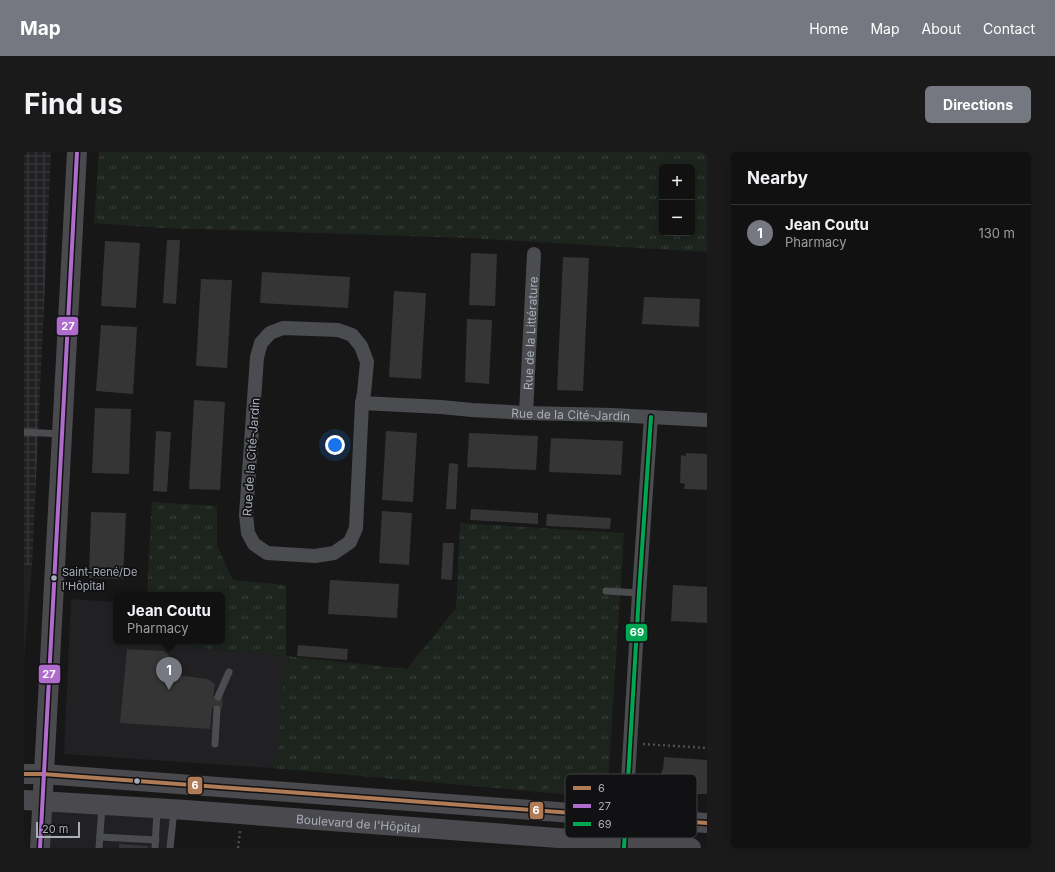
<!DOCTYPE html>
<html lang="en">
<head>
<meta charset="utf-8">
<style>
	:root { --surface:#111; --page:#1a1a1a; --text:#f1f3f6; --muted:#9c9d9f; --line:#303131; --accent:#757880 }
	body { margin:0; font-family:Inter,sans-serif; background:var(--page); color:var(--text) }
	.controls { position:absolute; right:12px; top:12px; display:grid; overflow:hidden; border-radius:6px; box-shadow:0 2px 10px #0003 }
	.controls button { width:36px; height:36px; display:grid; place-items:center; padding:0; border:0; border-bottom:1px solid var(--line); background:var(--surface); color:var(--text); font:20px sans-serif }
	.scale { position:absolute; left:12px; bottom:10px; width:44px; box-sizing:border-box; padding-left:4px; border:2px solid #a8adb8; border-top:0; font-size:11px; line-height:14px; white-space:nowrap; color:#a8adb8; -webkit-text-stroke:3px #111113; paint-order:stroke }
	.you { position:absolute; left:311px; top:293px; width:14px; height:14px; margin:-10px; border:3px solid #fff; border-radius:50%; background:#1a73e8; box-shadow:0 0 0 6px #1a73e833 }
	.badge { display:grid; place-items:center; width:26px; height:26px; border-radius:50%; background:var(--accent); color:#fff; font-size:13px; font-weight:700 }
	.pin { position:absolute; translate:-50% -33px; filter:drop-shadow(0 1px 2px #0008) }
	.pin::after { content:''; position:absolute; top:21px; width:14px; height:12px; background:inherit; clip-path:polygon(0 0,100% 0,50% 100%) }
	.popup { position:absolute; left:89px; top:440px; width:112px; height:52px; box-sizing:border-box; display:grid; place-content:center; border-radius:6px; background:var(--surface); filter:drop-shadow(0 1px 3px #0005); font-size:13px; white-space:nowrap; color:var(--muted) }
	.popup b { font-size:15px; color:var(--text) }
	.popup::after { content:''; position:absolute; left:50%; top:100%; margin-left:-8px; border:8px solid transparent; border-top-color:var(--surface) }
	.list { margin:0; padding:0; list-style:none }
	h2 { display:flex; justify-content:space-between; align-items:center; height:52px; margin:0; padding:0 16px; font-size:17px }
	h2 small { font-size:13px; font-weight:400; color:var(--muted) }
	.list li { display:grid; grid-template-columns:26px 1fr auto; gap:12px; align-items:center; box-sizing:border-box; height:56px; padding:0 16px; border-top:1px solid var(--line) }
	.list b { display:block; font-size:15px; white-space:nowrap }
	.list p { margin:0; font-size:13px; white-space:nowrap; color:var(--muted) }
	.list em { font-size:13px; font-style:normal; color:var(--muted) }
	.map { position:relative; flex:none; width:683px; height:696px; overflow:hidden; border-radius:6px }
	header { display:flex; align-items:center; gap:24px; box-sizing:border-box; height:56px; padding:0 20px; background:var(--accent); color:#fff }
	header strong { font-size:19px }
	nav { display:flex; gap:22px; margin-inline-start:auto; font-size:14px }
	.intro { display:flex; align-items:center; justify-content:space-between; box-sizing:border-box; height:96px; padding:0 24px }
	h1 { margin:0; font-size:28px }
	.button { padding:10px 18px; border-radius:6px; background:var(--accent); color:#fff; font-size:14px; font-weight:700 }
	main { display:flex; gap:24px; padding:0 24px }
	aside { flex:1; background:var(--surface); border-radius:6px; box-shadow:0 2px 10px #0003 }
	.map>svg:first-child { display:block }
	.built { fill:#212123 }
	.industrial { fill:url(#industrial-grid) }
	.grass { fill:url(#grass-tufts); fill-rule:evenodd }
	.building { fill:#353536 }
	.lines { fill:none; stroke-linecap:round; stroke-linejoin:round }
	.path { stroke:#4d4e52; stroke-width:2.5; stroke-dasharray:2 3; stroke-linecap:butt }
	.lane { stroke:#4b4c50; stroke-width:7 }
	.street { stroke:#4b4c50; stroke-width:14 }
	.secondary { stroke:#4a4a4e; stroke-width:20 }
	.bus-1-casing { stroke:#111113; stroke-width:7 }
	.bus-2-casing { stroke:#111113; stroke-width:7 }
	.bus-3-casing { stroke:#111113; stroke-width:7 }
	.bus-1 { stroke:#b07c57; stroke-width:4 }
	.bus-2 { stroke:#b06ccc; stroke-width:4 }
	.bus-3 { stroke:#00a651; stroke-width:4 }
	.bus-dot { fill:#a8adb8; stroke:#111113; stroke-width:1.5 }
	.labels { text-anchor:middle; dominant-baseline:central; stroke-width:3.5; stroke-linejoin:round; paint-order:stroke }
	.bus-label { font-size:11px; fill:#a8adb8; stroke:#111113; text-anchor:start }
	.street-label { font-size:12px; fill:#a8adb8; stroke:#111113 }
	.key { fill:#111113; stroke:#3e4045; stroke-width:1 }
	.key-label { font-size:11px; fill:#a8adb8 }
	.line-badge { stroke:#111113; stroke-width:1.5 }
	.badge-label { font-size:11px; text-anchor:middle; font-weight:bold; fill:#fff }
</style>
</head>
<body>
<header>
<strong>Map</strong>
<nav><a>Home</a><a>Map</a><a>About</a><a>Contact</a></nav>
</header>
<div class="intro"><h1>Find us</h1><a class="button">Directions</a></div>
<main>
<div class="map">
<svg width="683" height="696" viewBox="0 0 683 696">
	<defs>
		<pattern id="industrial-grid" width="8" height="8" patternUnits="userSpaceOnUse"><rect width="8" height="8" fill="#212123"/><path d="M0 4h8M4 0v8" fill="none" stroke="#3e3f41"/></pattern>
		<pattern id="grass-tufts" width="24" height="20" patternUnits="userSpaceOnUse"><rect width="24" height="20" fill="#1d241e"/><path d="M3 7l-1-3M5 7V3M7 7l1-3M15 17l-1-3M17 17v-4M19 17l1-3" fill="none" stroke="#3b413d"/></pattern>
	</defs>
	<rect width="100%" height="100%" fill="#171717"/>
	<g class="built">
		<path d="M0,413H8L0,507Z"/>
		<path d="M47,447L92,450V489H162L168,495L262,504L253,598L247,616L40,602Z"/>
		<path d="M18,649L150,658L146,696H16Z"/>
	</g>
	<path class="industrial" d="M0,0H27L8,413H0Z"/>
	<g class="grass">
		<path d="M75,0H683V100L445,86L138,76L70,71ZM638,15H668V81H638Z"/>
		<path d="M128,350L193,354V394L209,428L262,433V504L383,517L432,456L436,371L600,381L583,646L247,616L253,598L261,504L168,495L162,489H198V443H123Z"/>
	</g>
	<g class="building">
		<path d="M143,88H156L152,152L139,151Z"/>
		<path d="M81,89L116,91L112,156L77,154Z"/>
		<path d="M447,101L473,102L471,154L445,153Z"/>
		<path d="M539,105L565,106L559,239L533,238Z"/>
		<path d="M238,120L326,125L324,156L236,151Z"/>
		<path d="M177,127L208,128L203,216L172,214Z"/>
		<path d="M370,139L402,141L397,227L365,225Z"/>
		<path d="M620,145L676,147L675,175L618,172Z"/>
		<path d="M443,167L468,168L465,232L441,230Z"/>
		<path d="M77,173L113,175L109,242L72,239Z"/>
		<path d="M170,248L201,250L196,338L165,337Z"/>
		<path d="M71,256L107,257L105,322L68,321Z"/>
		<path d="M132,279L147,280L143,340L129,339Z"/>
		<path d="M362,279L393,281L389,350L358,348Z"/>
		<path d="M445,281L514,284L512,318L443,315Z"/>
		<path d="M527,286L599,289L597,323L525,320Z"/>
		<path d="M662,301L683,302V338L660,337L661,332L656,331L657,303L662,304Z"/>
		<path d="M425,311L434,312L432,357H422Z"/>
		<path d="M447,357L514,361V372L446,368Z"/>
		<path d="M358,359L388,361L385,413L355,411Z"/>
		<path d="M67,360L102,361L99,427L65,426Z"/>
		<path d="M523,362L587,366L586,377L522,374Z"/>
		<path d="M419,391H430L428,428L417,427Z"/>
		<path d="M306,428L375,432L373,466L304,462Z"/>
		<path d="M649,433L683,435V471L647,469Z"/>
		<path d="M274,493L324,497L323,508L273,504Z"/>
		<path d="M103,497L140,499L154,512L152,523L184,527L191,532L189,544L199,545L198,557L188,556L186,577L96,571Z"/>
		<path d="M640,605L683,608V642H670V644L661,643L662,642L643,640V636H638L639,626H637L638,618H639Z"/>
		<path d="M95,692L124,694V696H95Z"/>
	</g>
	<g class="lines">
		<g class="path">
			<path d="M619,592L683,596"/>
			<path d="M214,696L216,679"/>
		</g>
		<g class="lane">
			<path d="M0,280L37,282"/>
			<path d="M582,439L615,441"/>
			<path d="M194,545L205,520"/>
			<path d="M191,592L193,557"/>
			<path d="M76,685L132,688"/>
			<path d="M75,696L78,654"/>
			<path d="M131,696L133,658"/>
			<path d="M146,696L150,658"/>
		</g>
		<g class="street">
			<path d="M259,176L314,178L328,183L337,194L343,210L340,241L338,251L332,376L326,390L310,401L291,404L243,401L230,392L224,381L222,363L233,205L237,191L246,181Z"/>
			<path id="s1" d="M338,251L417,255L448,258L502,261L589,263L683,268"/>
			<path id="s2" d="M502,261L510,102"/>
			<path d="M600,696L615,441L627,265"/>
		</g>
		<g class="secondary">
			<path d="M0,622H19L683,671"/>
			<path id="s3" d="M0,648L162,658L667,696"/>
			<path d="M16,696L53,0"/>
		</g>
		<defs>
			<path id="bus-1" d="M0,622H19L683,671"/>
			<path id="bus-2" d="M16,696L53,0"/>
			<path id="bus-3" d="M600,696L615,441L627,265"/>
		</defs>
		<use href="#bus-1" class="bus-1-casing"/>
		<use href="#bus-2" class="bus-2-casing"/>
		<use href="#bus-3" class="bus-3-casing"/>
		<use href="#bus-1" class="bus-1"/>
		<use href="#bus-2" class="bus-2"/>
		<use href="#bus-3" class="bus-3"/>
	</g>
	<g class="bus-dot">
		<circle cx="30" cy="426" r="3.5"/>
		<circle cx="113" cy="629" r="3.5"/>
	</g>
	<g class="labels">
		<g class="bus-label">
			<text x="38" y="420">Saint-René/De<tspan x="38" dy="14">l'Hôpital</tspan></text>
		</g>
		<g class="street-label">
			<text stroke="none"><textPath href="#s2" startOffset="80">Rue de la Littérature</textPath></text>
			<text stroke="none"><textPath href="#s1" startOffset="209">Rue de la Cité-Jardin</textPath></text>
			<text transform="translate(227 305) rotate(-86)">Rue de la Cité-Jardin</text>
			<text stroke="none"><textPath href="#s3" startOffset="335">Boulevard de l'Hôpital</textPath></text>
		</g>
	</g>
	<rect x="541" y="622" width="132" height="64" rx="6" class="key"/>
	<rect x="549" y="634" width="18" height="4" fill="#b07c57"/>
	<rect x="549" y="652" width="18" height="4" fill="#b06ccc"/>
	<rect x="549" y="670" width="18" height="4" fill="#00a651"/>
	<g class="key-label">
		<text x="574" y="640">6</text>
		<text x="574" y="658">27</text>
		<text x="574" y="676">69</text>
	</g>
	<g class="line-badge">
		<rect x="32" y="164" width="23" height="20" rx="4" fill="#b06ccc"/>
		<rect x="601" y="471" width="23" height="19" rx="4" fill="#00a651"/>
		<rect x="14" y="512" width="23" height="20" rx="4" fill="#b06ccc"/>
		<rect x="163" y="624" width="16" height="19" rx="4" fill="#b07c57"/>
		<rect x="505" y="649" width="15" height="19" rx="4" fill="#b07c57"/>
	</g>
	<g class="badge-label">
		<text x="44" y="178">27</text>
		<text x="613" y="484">69</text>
		<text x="25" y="526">27</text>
		<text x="171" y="637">6</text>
		<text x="512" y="662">6</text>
	</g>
</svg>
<div class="controls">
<button>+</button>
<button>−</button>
</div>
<div class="scale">20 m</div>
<div class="you"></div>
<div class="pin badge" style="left:145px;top:538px">1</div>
<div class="popup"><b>Jean Coutu</b>Pharmacy</div>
</div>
<aside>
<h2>Nearby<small></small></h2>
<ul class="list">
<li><span class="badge">1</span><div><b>Jean Coutu</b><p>Pharmacy</p></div><em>130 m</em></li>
</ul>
</aside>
</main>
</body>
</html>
